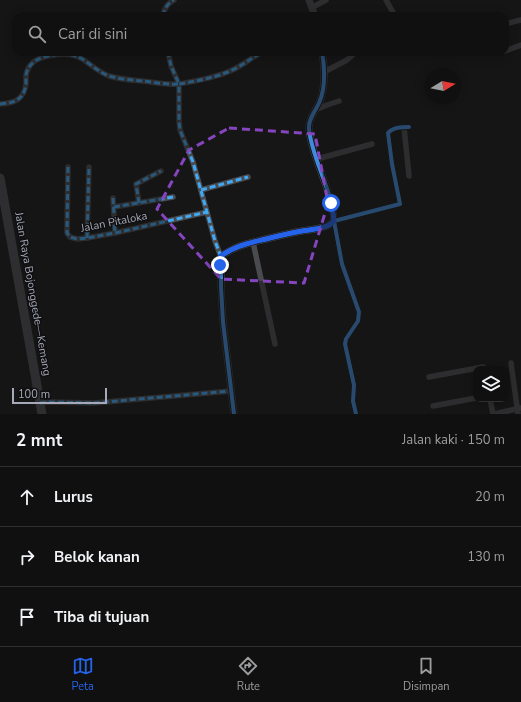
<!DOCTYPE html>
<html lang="id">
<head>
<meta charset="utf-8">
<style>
	:root { --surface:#101010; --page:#1e1e1e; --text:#f1f3f6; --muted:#9c9d9f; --line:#303030; --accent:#2563eb }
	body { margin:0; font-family:"Nunito Sans",sans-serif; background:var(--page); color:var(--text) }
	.controls { position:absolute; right:12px; bottom:12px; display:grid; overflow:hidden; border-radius:8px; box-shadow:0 2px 10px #0003 }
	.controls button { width:36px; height:36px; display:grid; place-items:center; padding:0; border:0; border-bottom:1px solid var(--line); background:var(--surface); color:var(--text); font:20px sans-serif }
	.compass { position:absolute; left:425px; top:68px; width:36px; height:36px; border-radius:50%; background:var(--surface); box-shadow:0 2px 10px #0003; rotate:80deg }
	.scale { position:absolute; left:12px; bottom:10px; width:95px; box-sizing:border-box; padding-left:4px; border:2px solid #a6a9b8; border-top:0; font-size:11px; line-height:14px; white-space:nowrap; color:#a6a9b8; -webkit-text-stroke:3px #101012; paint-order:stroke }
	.stop { position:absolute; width:12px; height:12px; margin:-9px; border:3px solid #2563eb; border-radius:50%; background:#fff }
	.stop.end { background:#2563eb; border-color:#fff; box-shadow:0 1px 4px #0008 }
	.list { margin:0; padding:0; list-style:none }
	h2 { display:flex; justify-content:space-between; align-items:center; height:52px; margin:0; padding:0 16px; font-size:17px }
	h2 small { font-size:13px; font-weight:400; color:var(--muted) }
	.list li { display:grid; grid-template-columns:26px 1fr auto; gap:12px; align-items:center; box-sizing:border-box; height:60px; padding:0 16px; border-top:1px solid var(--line) }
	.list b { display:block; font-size:15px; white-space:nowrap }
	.list em { font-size:13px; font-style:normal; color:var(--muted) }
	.icon { flex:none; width:22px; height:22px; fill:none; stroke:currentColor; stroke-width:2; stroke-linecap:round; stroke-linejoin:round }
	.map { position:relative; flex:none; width:521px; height:414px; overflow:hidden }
	.search { position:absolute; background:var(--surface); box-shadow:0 2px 10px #0003; left:12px; right:12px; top:12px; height:44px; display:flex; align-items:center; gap:10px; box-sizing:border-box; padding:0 14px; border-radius:12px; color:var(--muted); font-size:15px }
	.sheet { height:232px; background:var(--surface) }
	nav { display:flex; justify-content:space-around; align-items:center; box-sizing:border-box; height:56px; border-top:1px solid var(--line); background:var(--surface); font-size:11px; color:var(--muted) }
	nav a { display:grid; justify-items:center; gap:2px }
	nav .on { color:var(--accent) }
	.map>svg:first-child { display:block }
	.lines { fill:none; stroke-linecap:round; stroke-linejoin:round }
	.minor { stroke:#4a4b4f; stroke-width:5.5 }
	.tertiary { stroke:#4a4b4f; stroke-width:7 }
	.trunk { stroke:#4c4c50; stroke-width:9 }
	.quiet { stroke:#3fa9f5; stroke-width:3; stroke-dasharray:6 3; stroke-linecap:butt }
	.cycleway-casing { stroke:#101012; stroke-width:6 }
	.cycleway { stroke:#408adc; stroke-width:4 }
	.route { stroke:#2563eb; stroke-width:5 }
	.marked { fill:none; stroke:#8445be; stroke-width:3; stroke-dasharray:8 5; stroke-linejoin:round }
	.labels { text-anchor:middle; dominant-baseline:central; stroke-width:3; stroke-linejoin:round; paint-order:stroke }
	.street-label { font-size:11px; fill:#a6a9b8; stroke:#101012 }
</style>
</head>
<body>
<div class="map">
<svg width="521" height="414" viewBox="0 0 521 414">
	<rect width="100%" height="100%" fill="#161616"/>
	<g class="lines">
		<g class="minor">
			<path d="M386,0L395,16"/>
			<path d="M313,7L326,0"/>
			<path d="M163,16C164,9 168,3 174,0"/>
			<path d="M505,24L521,20"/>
			<path d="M505,51L521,45"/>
			<path d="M324,72L347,60L356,52"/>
			<path d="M0,104C14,103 24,100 26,84C26,81 26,78 26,75C28,64 37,58 48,56C63,53 76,53 88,63C95,68 101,73 109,76C119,79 131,80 142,81C154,82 166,85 179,84L171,66L168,52"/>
			<path d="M315,110L327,105L339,101"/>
			<path d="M404,127L409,176"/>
			<path d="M317,159L372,144"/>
			<path d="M68,167L67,233L70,237L77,239L87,238L115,233L207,212"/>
			<path d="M201,190L248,177"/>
			<path d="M113,198L115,233"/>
			<path d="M139,203L136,184L161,171"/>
			<path d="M114,207L173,197"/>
			<path d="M87,238L89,167"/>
			<path d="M253,242L275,344"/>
			<path d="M221,257L215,241L193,162L180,130L179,121V84C196,81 214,78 230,71C242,66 251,58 262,52"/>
			<path d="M511,363L518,414"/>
			<path d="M429,377L483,367L486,369"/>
			<path d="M490,399L493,414"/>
			<path d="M40,403L48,402L94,403L231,391"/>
			<path d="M433,406L476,398"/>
			<path d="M356,414L353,401L354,385L345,344L346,339L358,321L359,312L342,264L334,221L400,204L392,164L388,133C393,127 402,127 409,127"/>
			<path d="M495,414L520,408"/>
		</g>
		<g class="tertiary">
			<path d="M309,0L315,16"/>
			<path d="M234,414L223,322L221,287V257C233,246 250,243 266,239C278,236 290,233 302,231C313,229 326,229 334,221C332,188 312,160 309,129C308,119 315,112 319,103C326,87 325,69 322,52"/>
		</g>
		<path class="trunk" d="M0,178L42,414"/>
		<g class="quiet">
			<path d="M163,16C164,9 168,3 174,0"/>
			<path d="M0,104C14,103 24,100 26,84C26,81 26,78 26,75C28,64 37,58 48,56C63,53 76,53 88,63C95,68 101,73 109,76C119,79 131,80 142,81C154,82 166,85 179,84L171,66L168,52"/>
			<path d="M68,167L67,233L70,237L77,239L87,238L115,233L207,212"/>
			<path d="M201,190L248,177"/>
			<path d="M113,198L115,233"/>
			<path d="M139,203L136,184L161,171"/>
			<path d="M114,207L173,197"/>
			<path d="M87,238L89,167"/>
			<path d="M221,257L215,241L193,162L180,130L179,121V84C196,81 214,78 230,71C242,66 251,58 262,52"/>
			<path d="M40,403L48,402L94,403L231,391"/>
		</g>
		<defs>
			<g id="cycleway">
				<path d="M234,414L223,322L221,287V257C233,246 250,243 266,239C278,236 290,233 302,231C313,229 326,229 334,221C332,188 312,160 309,129C308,119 315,112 319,103C326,87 325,69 322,52"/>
				<path d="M356,414L353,401L354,385L345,344L346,339L358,321L359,312L342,264L334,221L400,204L392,164L388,133C393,127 402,127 409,127"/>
			</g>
		</defs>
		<use href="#cycleway" class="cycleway-casing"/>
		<use href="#cycleway" class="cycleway"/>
	</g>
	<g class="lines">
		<path class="route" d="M220,265V257C233,246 250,243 266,239C278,236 290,233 302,231C313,229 327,229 334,221L333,213L331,203"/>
	</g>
	<path d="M0 0H521V414H0ZM229,128L315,134L328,203L304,283L221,279L157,209L189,150Z" fill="#161616" fill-opacity=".55" fill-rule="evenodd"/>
	<path class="marked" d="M229,128L315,134L328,203L304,283L221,279L157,209L189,150Z"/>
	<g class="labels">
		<g class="street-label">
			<text transform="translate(114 222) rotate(-11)">Jalan Pitaloka</text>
			<text transform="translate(33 294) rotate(80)">Jalan Raya Bojonggede—Kemang</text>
		</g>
	</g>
</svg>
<div class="controls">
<button><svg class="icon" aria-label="layers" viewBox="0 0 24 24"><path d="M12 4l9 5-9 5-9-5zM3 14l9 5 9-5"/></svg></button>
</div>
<svg class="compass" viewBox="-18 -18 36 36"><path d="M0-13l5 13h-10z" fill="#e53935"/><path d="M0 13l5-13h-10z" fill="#9c9d9f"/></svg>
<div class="scale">100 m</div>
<div class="stop" style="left:331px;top:203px"></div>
<div class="stop end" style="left:220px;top:265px"></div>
<div class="search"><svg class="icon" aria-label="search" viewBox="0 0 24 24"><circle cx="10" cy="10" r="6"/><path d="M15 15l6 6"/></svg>Cari di sini</div>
</div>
<section class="sheet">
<h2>2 mnt<small>Jalan kaki · 150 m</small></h2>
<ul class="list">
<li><svg class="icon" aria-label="ahead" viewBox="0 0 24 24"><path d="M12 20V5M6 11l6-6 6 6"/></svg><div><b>Lurus</b></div><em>20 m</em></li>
<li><svg class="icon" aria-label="right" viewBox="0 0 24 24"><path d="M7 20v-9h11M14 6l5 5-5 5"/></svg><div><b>Belok kanan</b></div><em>130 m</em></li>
<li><svg class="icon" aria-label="arrive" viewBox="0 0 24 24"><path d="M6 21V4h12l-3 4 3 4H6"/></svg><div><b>Tiba di tujuan</b></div></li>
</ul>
</section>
<nav>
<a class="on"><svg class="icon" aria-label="map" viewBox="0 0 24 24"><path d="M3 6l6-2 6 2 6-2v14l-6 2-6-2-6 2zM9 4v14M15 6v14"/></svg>Peta</a>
<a><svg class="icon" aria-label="directions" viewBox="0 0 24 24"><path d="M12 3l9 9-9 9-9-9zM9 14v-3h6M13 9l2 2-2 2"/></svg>Rute</a>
<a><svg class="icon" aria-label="saved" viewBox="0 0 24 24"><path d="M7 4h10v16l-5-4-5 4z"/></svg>Disimpan</a>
</nav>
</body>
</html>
